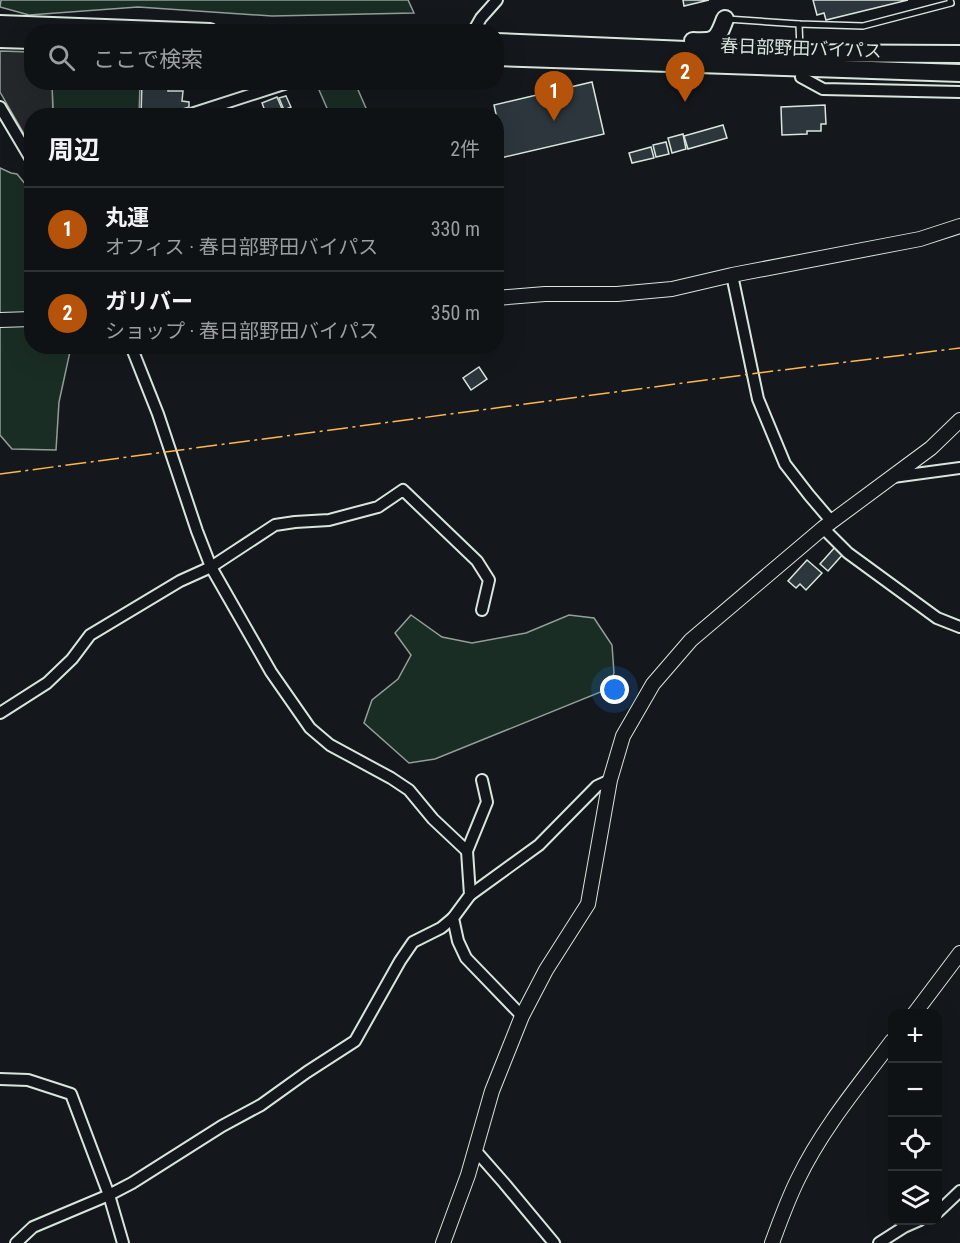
<!DOCTYPE html>
<html lang="ja">
<head>
<meta charset="utf-8">
<style>
	:root { --surface:#0f1215; --page:#1d2022; --text:#f1f3f6; --muted:#9b9ea0; --line:#2f3234; --accent:#b45309 }
	body { margin:0; font-family:"Roboto Condensed","Noto Sans JP",sans-serif; background:var(--page); color:var(--text) }
	.controls { position:absolute; right:18px; bottom:18px; display:grid; overflow:hidden; border-radius:12px; box-shadow:0 6px 24px #0002 }
	.controls button { width:54px; height:54px; display:grid; place-items:center; padding:0; border:0; border-bottom:2px solid var(--line); background:var(--surface); color:var(--text); font:30px sans-serif }
	.you { position:absolute; left:615px; top:690px; width:21px; height:21px; margin:-15px; border:4px solid #fff; border-radius:50%; background:#1a73e8; box-shadow:0 0 0 9px #1a73e833 }
	.badge { display:grid; place-items:center; width:39px; height:39px; border-radius:50%; background:var(--accent); color:#fff; font-size:20px; font-weight:700 }
	.pin { position:absolute; translate:-50% -50px; filter:drop-shadow(0 2px 3px #0008) }
	.pin::after { content:''; position:absolute; top:32px; width:21px; height:18px; background:inherit; clip-path:polygon(0 0,100% 0,50% 100%) }
	.list { margin:0; padding:0; list-style:none }
	h2 { display:flex; justify-content:space-between; align-items:center; height:78px; margin:0; padding:0 24px; font-size:26px }
	h2 small { font-size:20px; font-weight:400; color:var(--muted) }
	.list li { display:grid; grid-template-columns:39px 1fr auto; gap:18px; align-items:center; box-sizing:border-box; height:84px; padding:0 24px; border-top:2px solid var(--line) }
	.list b { display:block; font-size:22px; white-space:nowrap }
	.list p { margin:0; font-size:20px; white-space:nowrap; color:var(--muted) }
	.list em { font-size:20px; font-style:normal; color:var(--muted) }
	.icon { flex:none; width:33px; height:33px; fill:none; stroke:currentColor; stroke-width:2; stroke-linecap:round; stroke-linejoin:round }
	.map { position:relative; flex:none; width:960px; height:1243px; overflow:hidden }
	.search { position:absolute; background:var(--surface); box-shadow:0 6px 24px #0002; left:24px; top:24px; width:480px; height:66px; display:flex; align-items:center; gap:15px; box-sizing:border-box; padding:0 21px; border-radius:24px; color:var(--muted); font-size:22px }
	.panel { position:absolute; background:var(--surface); box-shadow:0 6px 24px #0002; left:24px; top:108px; width:480px; height:246px; border-radius:24px }
	.map>svg:first-child { display:block }
	.green { fill:#1a2d24; stroke:#939e99; stroke-width:1.5 }
	.parking { fill:#24282b; stroke:#939e99; stroke-width:1.5 }
	.building { fill:#2c363c; stroke:#d8e6dc; stroke-width:1.5 }
	.lines { fill:none; stroke-linecap:round; stroke-linejoin:round }
	.service-casing { stroke:#d8e6dc; stroke-width:8 }
	.minor-casing { stroke:#d8e6dc; stroke-width:14 }
	.tertiary-casing { stroke:#d8e6dc; stroke-width:16 }
	.trunk-casing { stroke:#d8e6dc; stroke-width:20 }
	.service { stroke:#14181c; stroke-width:5 }
	.minor { stroke:#14181c; stroke-width:10 }
	.tertiary { stroke:#14181c; stroke-width:14 }
	.trunk { stroke:#14181c; stroke-width:16 }
	.power { stroke:#ffb74d; stroke-width:1.5; stroke-dasharray:21 4.5 3 4.5; stroke-linecap:butt }
	.labels { text-anchor:middle; dominant-baseline:central; stroke-width:4.5; stroke-linejoin:round; paint-order:stroke }
	.street-label { font-size:18px; fill:#d8e6dc; stroke:#14181c }
</style>
</head>
<body>
<div class="map">
<svg width="960" height="1243" viewBox="0 0 960 1243">
	<rect width="100%" height="100%" fill="#14181c"/>
	<g class="green">
		<path d="M1,0H408L414,13L272,16L138,7L29,15L0,7Z"/>
		<path d="M52,83H140L139,115H53Z"/>
		<path d="M316,83H355L369,115H330Z"/>
		<path d="M0,168L11,173L17,174L31,191L32,346L71,347L59,402L56,450L12,449L0,435Z"/>
		<path d="M411,615L442,637L472,643L526,633L569,615L594,618L612,645L614,673L608,689L435,759L409,763L364,723L372,700L398,679L411,655L395,633Z"/>
	</g>
	<path class="parking" d="M0,51L31,52L32,82L52,83L53,115L32,116L31,146L0,92Z"/>
	<g class="building">
		<path d="M683,0H709L684,6Z"/>
		<path d="M813,0H908L826,20L824,13L817,15Z"/>
		<path d="M142,82H169L168,91H183L182,101L189,102V107L173,112H164V110L151,109V116L141,115Z"/>
		<path d="M592,82L604,134L496,159V116H491L496,114L494,105Z"/>
		<path d="M286,96L291,107L284,110L279,98Z"/>
		<path d="M277,97L283,111L272,116H267L262,103Z"/>
		<path d="M825,105L826,124H821V131H807V134L782,135L781,107Z"/>
		<path d="M723,125L727,138L688,149L684,136Z"/>
		<path d="M683,134L686,149L672,153L668,138Z"/>
		<path d="M666,142L669,154L656,157L653,145Z"/>
		<path d="M651,147L654,158L632,163L629,153Z"/>
		<path d="M479,367L487,379L471,390L463,378Z"/>
		<path d="M836,546L844,553L828,571L820,564Z"/>
		<path d="M807,560L822,573L806,590L800,584L796,588L788,581Z"/>
	</g>
	<g class="lines">
		<defs>
			<g id="service">
				<path d="M727,19L799,24L863,26L951,3L950,0"/>
				<path d="M799,24L800,50"/>
			</g>
			<g id="minor">
				<path d="M473,32L481,18L497,0"/>
				<path d="M802,68L801,77L823,89L960,92"/>
				<path d="M0,107L32,161"/>
				<path d="M185,116L290,82"/>
				<path d="M732,275L758,399L785,464L809,495L832,522"/>
				<path d="M131,346L158,414L197,531L211,567L271,672L310,728L330,745L391,778L409,790L433,819L467,851"/>
				<path d="M893,477L960,468"/>
				<path d="M823,528L848,553L937,618L960,627"/>
				<path d="M0,713L47,683L72,659L90,635L180,581L211,567L275,525L295,522L329,520L378,507L403,490L477,561L489,580L482,610"/>
				<path d="M482,780L487,802L467,851L470,895L453,918L458,941L466,958L522,1016"/>
				<path d="M470,895L539,845L597,786L610,780"/>
				<path d="M0,1079L28,1080L71,1094L109,1195L123,1243"/>
				<path d="M475,1150L504,1183L554,1243"/>
				<path d="M938,1212L960,1191"/>
				<path d="M16,1243L33,1227L109,1195L132,1183L222,1126L261,1105L307,1072L355,1041L400,961L413,942L441,928L453,918"/>
				<path d="M879,1243L904,1227L920,1220"/>
			</g>
			<g id="tertiary">
				<path d="M496,298L545,294H617L672,289L732,275L920,239L960,226"/>
				<path d="M0,320L32,319"/>
				<path d="M914,1014L960,953"/>
				<path d="M443,1243L468,1175L492,1091L522,1016L546,970L588,904L610,780L623,736L653,684L691,640L823,528L931,448L960,420"/>
				<path d="M772,1243C780,1221 788,1199 798,1179C822,1129 859,1085 892,1041"/>
			</g>
			<g id="trunk">
				<path d="M0,24L210,32"/>
				<path d="M0,39L32,40"/>
				<path d="M693,41C715,42 717,41 725,19"/>
				<path d="M496,42L758,53L960,54"/>
				<path d="M496,57L960,73"/>
			</g>
		</defs>
		<use href="#service" class="service-casing"/>
		<use href="#minor" class="minor-casing"/>
		<use href="#tertiary" class="tertiary-casing"/>
		<use href="#trunk" class="trunk-casing"/>
		<use href="#service" class="service"/>
		<use href="#minor" class="minor"/>
		<use href="#tertiary" class="tertiary"/>
		<use href="#trunk" class="trunk"/>
		<path class="power" d="M0,474L766,372L960,348"/>
	</g>
	<g class="labels">
		<g class="street-label">
			<text transform="translate(801 48) rotate(2)">春日部野田バイパス</text>
		</g>
	</g>
</svg>
<div class="controls">
<button>+</button>
<button>−</button>
<button><svg class="icon" aria-label="locate" viewBox="0 0 24 24"><circle cx="12" cy="12" r="6"/><path d="M12 2v4M12 18v4M2 12h4M18 12h4"/></svg></button>
<button><svg class="icon" aria-label="layers" viewBox="0 0 24 24"><path d="M12 4l9 5-9 5-9-5zM3 14l9 5 9-5"/></svg></button>
</div>
<div class="you"></div>
<div class="pin badge" style="left:554px;top:121px">1</div>
<div class="pin badge" style="left:685px;top:102px">2</div>
<div class="search"><svg class="icon" aria-label="search" viewBox="0 0 24 24"><circle cx="10" cy="10" r="6"/><path d="M15 15l6 6"/></svg>ここで検索</div>
<section class="panel">
<h2>周辺<small>2件</small></h2>
<ul class="list">
<li><span class="badge">1</span><div><b>丸運</b><p>オフィス · 春日部野田バイパス</p></div><em>330 m</em></li>
<li><span class="badge">2</span><div><b>ガリバー</b><p>ショップ · 春日部野田バイパス</p></div><em>350 m</em></li>
</ul>
</section>
</div>
</body>
</html>
